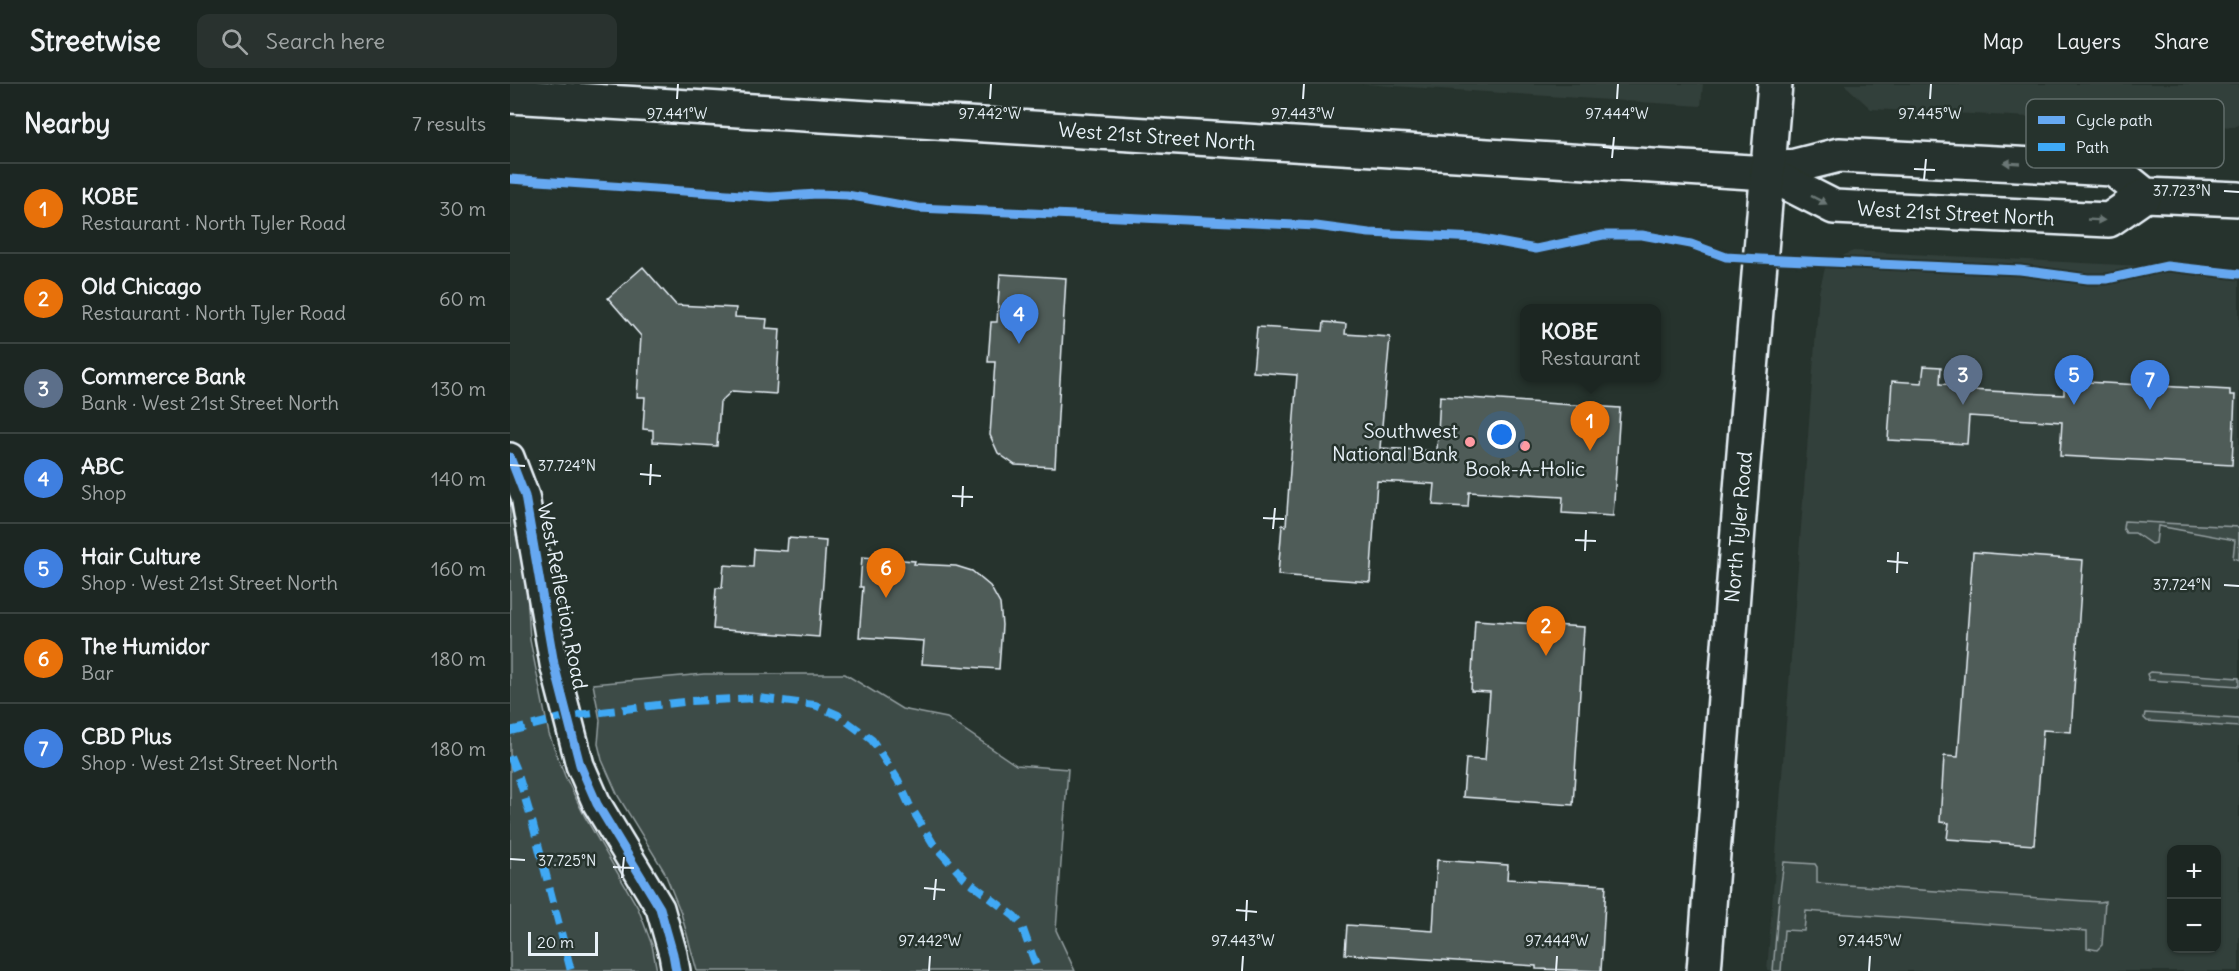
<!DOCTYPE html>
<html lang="en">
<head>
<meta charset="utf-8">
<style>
	:root { --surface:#1c2622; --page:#29322f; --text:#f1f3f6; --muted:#a0a5a5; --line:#3a4340; --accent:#8c9099 }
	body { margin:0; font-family:Delius,sans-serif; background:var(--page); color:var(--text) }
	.controls { position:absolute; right:18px; bottom:18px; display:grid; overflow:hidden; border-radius:12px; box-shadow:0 2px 4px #0004 }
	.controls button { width:54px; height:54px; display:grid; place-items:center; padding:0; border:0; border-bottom:2px solid var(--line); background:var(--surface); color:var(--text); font:30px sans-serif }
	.scale { position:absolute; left:18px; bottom:15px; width:70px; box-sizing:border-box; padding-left:6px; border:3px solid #e8f1f8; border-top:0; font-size:16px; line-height:21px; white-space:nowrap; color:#e8f1f8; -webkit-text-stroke:4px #26332d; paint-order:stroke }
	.you { position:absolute; left:992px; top:351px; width:21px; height:21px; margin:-15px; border:4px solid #fff; border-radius:50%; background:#1a73e8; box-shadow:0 0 0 9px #1a73e833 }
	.badge { display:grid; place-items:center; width:39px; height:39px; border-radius:50%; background:var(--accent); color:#fff; font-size:20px; font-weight:700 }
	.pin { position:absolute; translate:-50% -50px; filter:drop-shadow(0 2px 3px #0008) }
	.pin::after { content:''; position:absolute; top:32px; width:21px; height:18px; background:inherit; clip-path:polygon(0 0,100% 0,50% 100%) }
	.popup { position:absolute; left:1010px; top:220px; width:141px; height:78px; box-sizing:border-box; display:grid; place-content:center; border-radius:12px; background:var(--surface); filter:drop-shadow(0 2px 4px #0005); font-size:20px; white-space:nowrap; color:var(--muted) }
	.popup b { font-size:22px; color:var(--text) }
	.popup::after { content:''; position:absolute; left:50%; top:100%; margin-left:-12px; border:12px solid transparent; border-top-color:var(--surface) }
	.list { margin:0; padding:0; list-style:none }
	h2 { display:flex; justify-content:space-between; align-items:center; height:78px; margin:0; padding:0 24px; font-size:26px }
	h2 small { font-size:20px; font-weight:400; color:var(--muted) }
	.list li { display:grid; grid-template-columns:39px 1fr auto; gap:18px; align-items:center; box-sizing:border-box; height:90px; padding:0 24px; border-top:2px solid var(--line) }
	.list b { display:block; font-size:22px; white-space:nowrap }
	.list p { margin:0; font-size:20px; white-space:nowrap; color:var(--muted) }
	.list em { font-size:20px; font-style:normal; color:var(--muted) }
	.icon { flex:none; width:33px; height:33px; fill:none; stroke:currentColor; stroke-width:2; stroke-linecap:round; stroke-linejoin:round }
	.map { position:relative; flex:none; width:1729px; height:887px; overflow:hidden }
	header { display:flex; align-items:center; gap:36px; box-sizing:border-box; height:84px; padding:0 30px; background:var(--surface); border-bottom:2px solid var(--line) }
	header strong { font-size:28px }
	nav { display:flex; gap:33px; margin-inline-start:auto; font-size:21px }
	.search { width:420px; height:54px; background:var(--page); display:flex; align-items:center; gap:15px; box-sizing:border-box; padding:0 21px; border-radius:12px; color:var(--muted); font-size:22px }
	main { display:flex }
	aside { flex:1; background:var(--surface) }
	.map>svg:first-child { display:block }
	.built { fill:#333f3a; fill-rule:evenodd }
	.green { fill:#3e4b47; stroke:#939ea0; stroke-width:1.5 }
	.building { fill:#505c59; stroke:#e8f1f8; stroke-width:1.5 }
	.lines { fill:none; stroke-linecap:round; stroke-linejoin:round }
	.street-casing { stroke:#e8f1f8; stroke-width:32 }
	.secondary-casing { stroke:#e8f1f8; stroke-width:38 }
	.street { stroke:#26332d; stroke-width:27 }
	.secondary { stroke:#26332d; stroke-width:33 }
	.quiet { stroke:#3fa9f5; stroke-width:8; stroke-dasharray:15 8; stroke-linecap:butt }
	.cycleway-casing { stroke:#26332d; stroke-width:13 }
	.cycleway { stroke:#66a8f1; stroke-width:9 }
	.oneway { fill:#6a7674 }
	.ticks { fill:none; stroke:#e8f1f8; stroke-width:2 }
	.poi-dot { fill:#ff9aa2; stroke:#26332d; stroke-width:2 }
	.labels { text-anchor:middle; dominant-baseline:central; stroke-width:5; stroke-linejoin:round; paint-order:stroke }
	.street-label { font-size:20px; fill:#e8f1f8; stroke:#26332d }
	.poi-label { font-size:20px; fill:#e8f1f8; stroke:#26332d; text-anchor:end }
	.key { fill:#26332d; stroke:#606c6a; stroke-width:1.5 }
	.key-label { font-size:16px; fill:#e8f1f8 }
	.ticks-label { font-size:15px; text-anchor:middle; fill:#e8f1f8; stroke:#26332d; stroke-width:5; stroke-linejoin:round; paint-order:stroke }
</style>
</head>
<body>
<header>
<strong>Streetwise</strong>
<div class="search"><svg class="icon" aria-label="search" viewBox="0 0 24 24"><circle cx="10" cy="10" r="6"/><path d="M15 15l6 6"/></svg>Search here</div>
<nav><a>Map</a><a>Layers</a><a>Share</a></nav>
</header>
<main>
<aside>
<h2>Nearby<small>7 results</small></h2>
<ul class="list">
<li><span class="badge" style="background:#e8710a">1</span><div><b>KOBE</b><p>Restaurant · North Tyler Road</p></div><em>30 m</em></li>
<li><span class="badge" style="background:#e8710a">2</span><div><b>Old Chicago</b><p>Restaurant · North Tyler Road</p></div><em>60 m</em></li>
<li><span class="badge" style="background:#5c6f8a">3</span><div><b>Commerce Bank</b><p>Bank · West 21st Street North</p></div><em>130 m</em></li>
<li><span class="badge" style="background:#3f7fe0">4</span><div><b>ABC</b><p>Shop</p></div><em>140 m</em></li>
<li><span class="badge" style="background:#3f7fe0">5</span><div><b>Hair Culture</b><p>Shop · West 21st Street North</p></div><em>160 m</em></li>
<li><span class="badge" style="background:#e8710a">6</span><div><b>The Humidor</b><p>Bar</p></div><em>180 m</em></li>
<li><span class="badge" style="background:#3f7fe0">7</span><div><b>CBD Plus</b><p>Shop · West 21st Street North</p></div><em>180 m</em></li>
</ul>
</aside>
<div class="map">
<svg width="1729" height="887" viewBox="0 0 1729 887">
	<rect width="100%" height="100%" fill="#26332d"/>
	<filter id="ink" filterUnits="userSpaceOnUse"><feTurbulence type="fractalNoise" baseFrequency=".0167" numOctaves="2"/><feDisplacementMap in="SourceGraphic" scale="12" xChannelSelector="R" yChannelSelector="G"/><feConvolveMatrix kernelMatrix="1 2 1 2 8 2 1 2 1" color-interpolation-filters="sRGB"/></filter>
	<g filter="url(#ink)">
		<g class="built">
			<path d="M852,0H1193L1191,22Z"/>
			<path d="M1336,0H1729V40L1725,43L1361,25L1336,2Z"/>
			<path d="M1343,167L1729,187V887H1257L1309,208L1316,180ZM1662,766H1706V864H1662Z"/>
		</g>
		<g class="green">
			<path d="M0,417L17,506L20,556L39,650L55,692L75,733L128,824L142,861L147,887H0Z"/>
			<path d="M1614,437L1729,443V476L1723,474L1725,456L1648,442L1646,459L1641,460L1625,449H1616L1613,444Z"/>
			<path d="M1640,588L1729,594V602L1639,596L1637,590Z"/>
			<path d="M194,590H335L392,625L437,634L506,681L558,685L546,846L565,887H187L171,829L154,787L108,712L92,676L88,660L90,636L83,600Z"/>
			<path d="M1635,629L1729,635V643L1637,637L1634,634Z"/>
			<path d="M1274,778L1305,780L1307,783V799L1590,818L1595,817L1592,861L1587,866L1577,864V847L1296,827L1294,847L1274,846L1271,887H1263L1269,814Z"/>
		</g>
		<g class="building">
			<path d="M133,183L166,221L226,224L225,233L257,235L256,244L270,245L266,310L222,307L210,318L207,362L143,358V346L133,345L135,313H127L131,252L98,214Z"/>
			<path d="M490,190L556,194L545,383L505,381L488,369L480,351L485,278H478L481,238H487Z"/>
			<path d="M814,238L836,240L835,250L880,253L870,364L927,367L930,312L1110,324L1103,432L1052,429L1053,413L959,408L958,423L923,421L925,400L867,397L860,498L768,491L772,441L776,442L787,291L743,288L747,243L813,247Z"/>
			<path d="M1414,282L1431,283L1430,300L1460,301V306L1554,311V302H1559V297L1720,306V311H1725L1722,381L1550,372L1552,338L1459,332L1457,360L1378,356L1382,297L1412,299Z"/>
			<path d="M278,454L316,457L309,553L203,545L206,504H212L214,481L243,483L244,465L277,467Z"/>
			<path d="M1463,468L1573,476L1561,648L1533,646L1524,761L1437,755L1439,739L1430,738L1434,672L1448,673Z"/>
			<path d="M352,473L405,477L404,480L446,482L462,487L480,502L490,520L492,541L489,585L412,580L414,557L349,553L353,503H350Z"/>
			<path d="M965,536L1074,543L1063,721L953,713L956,675L975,676L980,608L961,607Z"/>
			<path d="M927,776L998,781L997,795L1096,801L1091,887L1026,885V882L835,870L837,841L923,847Z"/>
		</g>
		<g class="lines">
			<defs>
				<path id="street" d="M0,373L15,412L44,580L70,681L87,720L150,824L163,870L166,887"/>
				<g id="secondary">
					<path d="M0,12L1257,89L1329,71L1603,85L1635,111L1729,115"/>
					<path d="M1257,89L1324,123L1599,136L1635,111"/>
					<path d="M1194,887L1232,393L1265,0"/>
				</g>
			</defs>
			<use href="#street" class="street-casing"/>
			<use href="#secondary" class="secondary-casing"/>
			<use href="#street" class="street"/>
			<use href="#secondary" class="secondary"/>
			<g class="quiet">
				<path d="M0,647L59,632L181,617L249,614L305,621L328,631L362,656L388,696L399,720L424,761L455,795L504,832L511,840L528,887"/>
				<path d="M0,672L9,694L22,737L61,887"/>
			</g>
			<defs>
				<g id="cycleway">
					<path d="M0,95L261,113L307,110L337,111L408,124L806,142L859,149L967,154L1026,165L1093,151H1132L1181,160L1216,173L1250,175L1510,186L1578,195H1597L1657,182L1729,190"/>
					<path d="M0,373L15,412L44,580L70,681L87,720L150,824L163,870L166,887"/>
				</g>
			</defs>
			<use href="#cycleway" class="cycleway-casing"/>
			<use href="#cycleway" class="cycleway"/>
		</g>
		<defs><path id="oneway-solid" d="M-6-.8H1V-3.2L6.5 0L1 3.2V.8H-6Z" transform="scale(1.5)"/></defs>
		<g class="oneway">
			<use href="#oneway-solid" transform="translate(1502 79) rotate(-177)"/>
			<use href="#oneway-solid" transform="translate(1309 116) rotate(27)"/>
			<use href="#oneway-solid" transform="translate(1586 136) rotate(3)"/>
		</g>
	</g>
	<path class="ticks" d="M167,15L168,0M480,15L481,0M793,15L794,0M1107,15L1108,0M1420,15L1421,0M1093,63L1114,65M1102,74L1104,53M1404,85L1425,86M1414,96L1416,75M1714,107L1729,108M0,381L15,382M130,390L151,392M140,401L141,380M442,412L463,413M452,423L453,402M753,434L774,435M763,445L765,424M1065,456L1086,457M1075,467L1076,446M1377,477L1398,479M1387,489L1388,468M1714,501L1729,502M0,775L15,776M103,783L124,784M112,794L114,773M414,804L435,806M424,816L426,795M726,826L747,828M736,837L737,816M419,887L420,872M732,887L733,872M1046,887L1047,872M1359,887L1360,872"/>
	<g class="poi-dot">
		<circle cx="960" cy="358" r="6"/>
		<circle cx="1015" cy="362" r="6"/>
	</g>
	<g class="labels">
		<g class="street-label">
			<text transform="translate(647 52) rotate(4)">West 21st Street North</text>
			<text transform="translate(1446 129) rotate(3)">West 21st Street North</text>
			<text transform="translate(1228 443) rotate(-85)">North Tyler Road</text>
			<text transform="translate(53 512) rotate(79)">West Reflection Road</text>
		</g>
		<g class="poi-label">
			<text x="948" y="346">Southwest<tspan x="948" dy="23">National Bank</tspan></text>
			<text x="1015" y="384" text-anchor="middle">Book-A-Holic</text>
		</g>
	</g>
	<rect x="1516" y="15" width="198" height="69" rx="9" class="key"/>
	<rect x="1528" y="32" width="27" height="8" fill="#66a8f1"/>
	<rect x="1528" y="59" width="27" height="8" fill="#3fa9f5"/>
	<g class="key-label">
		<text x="1566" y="42">Cycle path</text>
		<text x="1566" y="69">Path</text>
	</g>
	<g class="ticks-label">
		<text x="167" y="35">97.441°W</text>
		<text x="480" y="35">97.442°W</text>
		<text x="793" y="35">97.443°W</text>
		<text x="1107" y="35">97.444°W</text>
		<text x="1420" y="35">97.445°W</text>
		<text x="1672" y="112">37.723°N</text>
		<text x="57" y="387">37.724°N</text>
		<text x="1672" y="506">37.724°N</text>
		<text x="57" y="782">37.725°N</text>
		<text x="420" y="862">97.442°W</text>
		<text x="733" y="862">97.443°W</text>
		<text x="1047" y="862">97.444°W</text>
		<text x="1360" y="862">97.445°W</text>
	</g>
</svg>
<div class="controls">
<button>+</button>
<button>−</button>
</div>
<div class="scale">20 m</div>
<div class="you"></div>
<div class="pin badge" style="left:1080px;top:367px;background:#e8710a">1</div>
<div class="popup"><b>KOBE</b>Restaurant</div>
<div class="pin badge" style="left:1036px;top:572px;background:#e8710a">2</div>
<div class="pin badge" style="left:1453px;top:321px;background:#5c6f8a">3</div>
<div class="pin badge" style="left:509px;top:260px;background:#3f7fe0">4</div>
<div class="pin badge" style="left:1564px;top:321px;background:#3f7fe0">5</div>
<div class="pin badge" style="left:376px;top:514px;background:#e8710a">6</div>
<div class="pin badge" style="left:1640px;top:326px;background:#3f7fe0">7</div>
</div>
</main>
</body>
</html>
